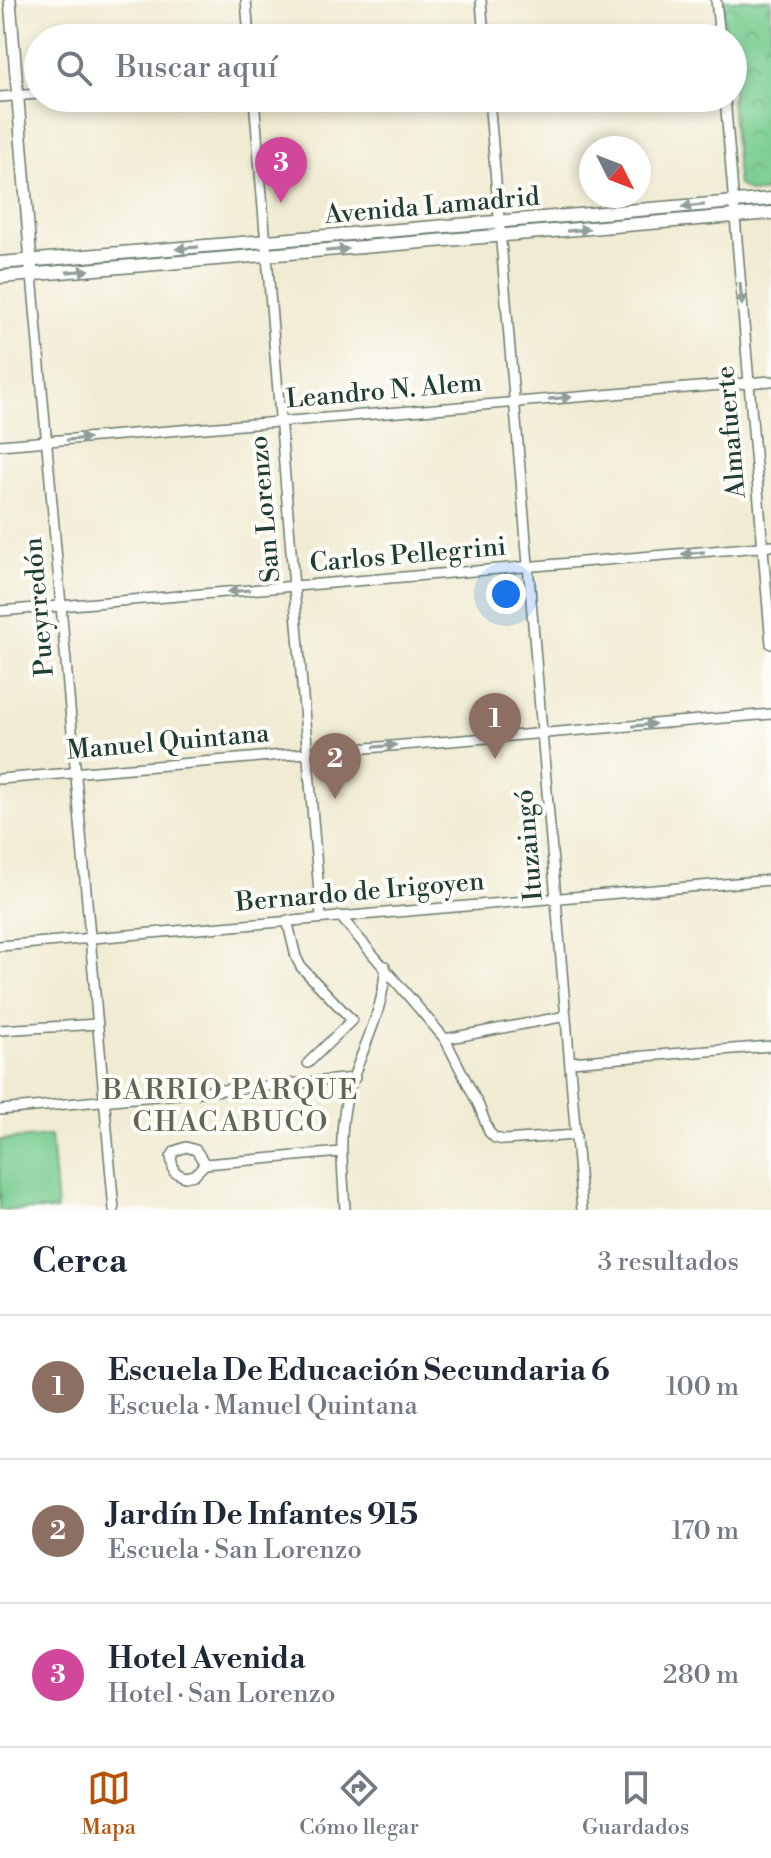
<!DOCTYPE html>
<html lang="es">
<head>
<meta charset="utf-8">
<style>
	:root { --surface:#fff; --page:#f2f2f3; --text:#1f2937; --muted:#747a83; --line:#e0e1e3; --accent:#b45309 }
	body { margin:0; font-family:"Libre Bodoni",serif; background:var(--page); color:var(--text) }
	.compass { position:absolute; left:579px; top:136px; width:72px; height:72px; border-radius:50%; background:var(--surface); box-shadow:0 4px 12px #0003; rotate:132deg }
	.you { position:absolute; left:506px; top:594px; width:28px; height:28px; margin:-20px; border:6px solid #fff; border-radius:50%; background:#1a73e8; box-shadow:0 0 0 12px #1a73e833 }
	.badge { display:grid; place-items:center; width:52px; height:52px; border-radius:50%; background:var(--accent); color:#fff; font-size:26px; font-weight:700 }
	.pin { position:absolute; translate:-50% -66px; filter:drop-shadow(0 2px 4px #0008) }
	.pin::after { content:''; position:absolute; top:42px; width:28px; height:24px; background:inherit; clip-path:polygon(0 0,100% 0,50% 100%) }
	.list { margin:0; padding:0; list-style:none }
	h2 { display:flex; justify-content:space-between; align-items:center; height:104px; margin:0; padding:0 32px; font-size:34px }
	h2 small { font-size:26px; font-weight:400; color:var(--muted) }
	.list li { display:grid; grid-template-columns:52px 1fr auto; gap:24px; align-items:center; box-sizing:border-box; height:144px; padding:0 32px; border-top:2px solid var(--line) }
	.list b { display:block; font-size:30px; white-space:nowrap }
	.list p { margin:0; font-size:26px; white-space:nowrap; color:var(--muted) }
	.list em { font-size:26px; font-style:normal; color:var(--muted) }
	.icon { flex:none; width:44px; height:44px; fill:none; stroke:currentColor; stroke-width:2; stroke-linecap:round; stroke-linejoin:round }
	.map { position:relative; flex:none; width:771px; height:1210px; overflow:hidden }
	.search { position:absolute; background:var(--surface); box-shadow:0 4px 12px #0003; left:24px; right:24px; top:24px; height:88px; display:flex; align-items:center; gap:20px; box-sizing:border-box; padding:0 28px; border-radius:44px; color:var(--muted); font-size:30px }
	.sheet { height:536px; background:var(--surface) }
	nav { display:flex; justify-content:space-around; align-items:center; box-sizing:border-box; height:112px; border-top:2px solid var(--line); background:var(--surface); font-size:22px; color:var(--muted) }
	nav a { display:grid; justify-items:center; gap:4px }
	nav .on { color:var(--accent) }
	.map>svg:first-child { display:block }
	.park { fill:url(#park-crowns); stroke:#4b8462; stroke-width:2 }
	.garden { fill:#77cc90; stroke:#4b8462; stroke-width:2 }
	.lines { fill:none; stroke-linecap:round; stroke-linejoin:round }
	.minor-casing { stroke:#687a6b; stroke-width:12 }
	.tertiary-casing { stroke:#687a6b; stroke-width:14 }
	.secondary-casing { stroke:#687a6b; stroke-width:15 }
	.minor { stroke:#fff; stroke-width:9 }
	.tertiary { stroke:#fff; stroke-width:11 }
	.secondary { stroke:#fff; stroke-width:12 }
	.oneway { fill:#8f9e9a }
	.labels { text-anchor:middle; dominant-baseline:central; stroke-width:8; stroke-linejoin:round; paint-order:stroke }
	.street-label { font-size:26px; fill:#1f3d34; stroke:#fdfcf7 }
	.neighbourhood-label { font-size:28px; letter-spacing:2px; fill:#616554; stroke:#fdfcf7 }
</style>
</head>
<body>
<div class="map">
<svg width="771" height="1210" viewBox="0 0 771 1210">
	<defs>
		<pattern id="park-crowns" width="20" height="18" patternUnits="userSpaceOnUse" patternTransform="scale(2)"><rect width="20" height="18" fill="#77cc90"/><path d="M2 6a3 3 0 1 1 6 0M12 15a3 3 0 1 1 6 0" fill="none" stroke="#61a776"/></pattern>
	</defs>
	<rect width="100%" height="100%" fill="#fdfcf7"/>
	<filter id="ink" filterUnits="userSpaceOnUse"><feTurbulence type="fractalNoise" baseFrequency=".0125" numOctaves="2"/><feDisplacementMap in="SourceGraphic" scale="16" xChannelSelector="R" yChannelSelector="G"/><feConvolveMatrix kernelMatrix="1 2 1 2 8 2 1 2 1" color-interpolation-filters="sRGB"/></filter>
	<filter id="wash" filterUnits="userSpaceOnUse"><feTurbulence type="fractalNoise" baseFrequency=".006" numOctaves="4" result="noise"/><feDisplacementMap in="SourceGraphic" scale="32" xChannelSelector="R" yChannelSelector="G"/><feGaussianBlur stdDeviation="1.8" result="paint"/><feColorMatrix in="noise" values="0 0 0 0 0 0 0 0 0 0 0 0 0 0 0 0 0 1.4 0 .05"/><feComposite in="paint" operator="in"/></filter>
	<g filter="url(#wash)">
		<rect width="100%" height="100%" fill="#f0ebd2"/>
		<path class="park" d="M722,0H771V191L751,193L738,185L731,98H733V38H725Z"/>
		<path class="garden" d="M51,1136L57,1210H0V1140Z"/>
	</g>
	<g filter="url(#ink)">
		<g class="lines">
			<defs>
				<g id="minor">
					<path d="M246,0L249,38"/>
					<path d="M481,0L484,38"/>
					<path d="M716,0L720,38"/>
					<path d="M0,97L38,94"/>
					<path d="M254,98L321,917"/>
					<path d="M489,98L582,1210"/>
					<path d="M725,98L771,644"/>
					<path d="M32,275L114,1210"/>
					<path d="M0,445L771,381"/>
					<path d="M0,611L771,546"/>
					<path d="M0,779L771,714"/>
					<path d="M340,916L445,1039L479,1106L489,1132L495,1138L504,1140L576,1135"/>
					<path d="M287,920L296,957L301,967L352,1020L308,1063"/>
					<path d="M0,946L771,880"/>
					<path d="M0,1030L98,1024"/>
					<path d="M445,1039L566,1016"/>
					<path d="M570,1062L771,1046"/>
					<path d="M0,1110L355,1078"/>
					<path d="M205,1164L196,1150L186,1147L175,1151L171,1157L174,1172L185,1177L194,1175L205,1164L341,1152"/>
					<path d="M345,1210C343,1172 338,1135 347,1098C358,1054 385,1013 385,966"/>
				</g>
				<path id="tertiary" d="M10,0L32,275"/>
				<g id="secondary">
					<path d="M0,263L771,199"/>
					<path d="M0,277L771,213"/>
				</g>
			</defs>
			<use href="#minor" class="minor-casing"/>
			<use href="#tertiary" class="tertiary-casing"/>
			<use href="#secondary" class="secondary-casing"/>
			<use href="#minor" class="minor"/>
			<use href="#tertiary" class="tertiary"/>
			<use href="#secondary" class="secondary"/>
		</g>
		<defs><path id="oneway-solid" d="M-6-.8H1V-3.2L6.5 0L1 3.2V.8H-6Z" transform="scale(2)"/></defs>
		<g class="oneway">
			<use href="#oneway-solid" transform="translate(693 206) rotate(175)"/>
			<use href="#oneway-solid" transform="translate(578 230) rotate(-5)"/>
			<use href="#oneway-solid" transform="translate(187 248) rotate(175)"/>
			<use href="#oneway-solid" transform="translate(337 250) rotate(-5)"/>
			<use href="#oneway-solid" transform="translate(78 271) rotate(-5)"/>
			<use href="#oneway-solid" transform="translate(741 294) rotate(85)"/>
			<use href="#oneway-solid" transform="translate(560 398) rotate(-5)"/>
			<use href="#oneway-solid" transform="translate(78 439) rotate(-5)"/>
			<use href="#oneway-solid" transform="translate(693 553) rotate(175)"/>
			<use href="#oneway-solid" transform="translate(239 591) rotate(175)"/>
			<use href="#oneway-solid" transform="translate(644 725) rotate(-5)"/>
			<use href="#oneway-solid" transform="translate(385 746) rotate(-5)"/>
		</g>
	</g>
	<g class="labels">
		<g class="street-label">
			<text transform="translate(432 206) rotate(-5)">Avenida Lamadrid</text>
			<text transform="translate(384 391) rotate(-5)">Leandro N. Alem</text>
			<text transform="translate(731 432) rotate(-95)">Almafuerte</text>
			<text transform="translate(265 509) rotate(-95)">San Lorenzo</text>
			<text transform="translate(408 555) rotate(-5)">Carlos Pellegrini</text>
			<text transform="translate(39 607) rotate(-95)">Pueyrredón</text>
			<text transform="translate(168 742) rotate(-5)">Manuel Quintana</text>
			<text transform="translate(529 845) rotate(-95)">Ituzaingó</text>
			<text transform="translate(360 892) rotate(-5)">Bernardo de Irigoyen</text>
		</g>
		<g class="neighbourhood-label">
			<text x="231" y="1090">BARRIO PARQUE<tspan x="231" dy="32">CHACABUCO</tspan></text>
		</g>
	</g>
</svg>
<svg class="compass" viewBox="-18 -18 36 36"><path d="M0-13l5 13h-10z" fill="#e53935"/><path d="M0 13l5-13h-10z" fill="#747a83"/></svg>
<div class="you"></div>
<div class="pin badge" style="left:495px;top:759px;background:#8d6e63">1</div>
<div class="pin badge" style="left:335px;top:799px;background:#8d6e63">2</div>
<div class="pin badge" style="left:281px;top:203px;background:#d1479c">3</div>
<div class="search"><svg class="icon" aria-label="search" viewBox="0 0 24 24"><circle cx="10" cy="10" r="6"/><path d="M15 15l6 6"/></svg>Buscar aquí</div>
</div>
<section class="sheet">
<h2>Cerca<small>3 resultados</small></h2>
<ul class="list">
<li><span class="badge" style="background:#8d6e63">1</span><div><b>Escuela De Educación Secundaria 6</b><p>Escuela · Manuel Quintana</p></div><em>100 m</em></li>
<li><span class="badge" style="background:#8d6e63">2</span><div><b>Jardín De Infantes 915</b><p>Escuela · San Lorenzo</p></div><em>170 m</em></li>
<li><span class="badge" style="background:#d1479c">3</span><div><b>Hotel Avenida</b><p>Hotel · San Lorenzo</p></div><em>280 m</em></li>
</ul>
</section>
<nav>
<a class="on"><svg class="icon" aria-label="map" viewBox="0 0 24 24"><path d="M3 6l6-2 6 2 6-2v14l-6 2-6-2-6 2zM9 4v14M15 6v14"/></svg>Mapa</a>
<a><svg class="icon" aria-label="directions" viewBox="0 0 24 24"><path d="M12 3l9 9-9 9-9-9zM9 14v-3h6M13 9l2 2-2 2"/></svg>Cómo llegar</a>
<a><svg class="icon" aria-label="saved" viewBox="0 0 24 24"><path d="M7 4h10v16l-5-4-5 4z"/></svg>Guardados</a>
</nav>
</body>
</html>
